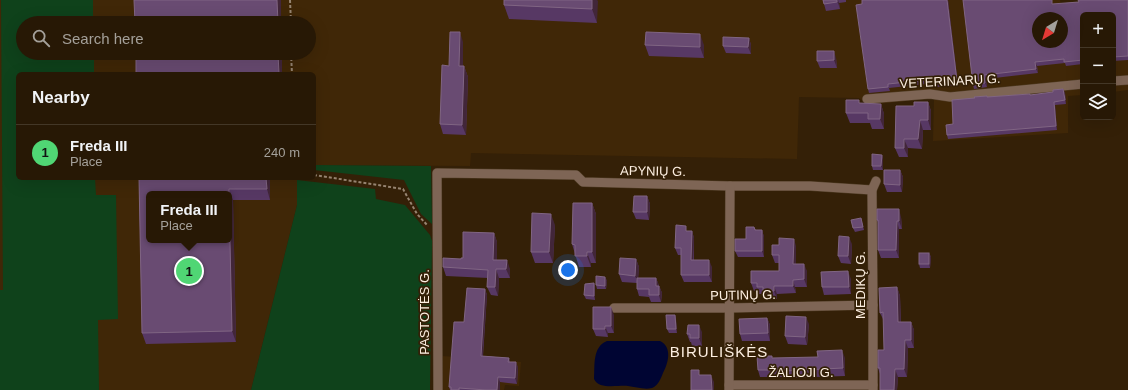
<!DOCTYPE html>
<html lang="en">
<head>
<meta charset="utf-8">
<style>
	:root { --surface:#271805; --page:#332513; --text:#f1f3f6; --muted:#a4a09a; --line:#433727; --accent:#50d674 }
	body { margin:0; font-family:Arial,sans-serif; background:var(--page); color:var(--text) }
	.controls { position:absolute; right:12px; top:12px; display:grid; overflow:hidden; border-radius:6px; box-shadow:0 4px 16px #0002 }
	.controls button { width:36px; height:36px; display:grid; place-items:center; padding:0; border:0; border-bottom:1px solid var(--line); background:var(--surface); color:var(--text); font:20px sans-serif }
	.compass { position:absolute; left:1032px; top:12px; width:36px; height:36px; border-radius:50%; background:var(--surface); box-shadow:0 4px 16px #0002; rotate:218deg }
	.you { position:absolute; left:568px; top:270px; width:14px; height:14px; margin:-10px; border:3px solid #fff; border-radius:50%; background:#1a73e8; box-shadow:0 0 0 6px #1a73e833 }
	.badge { display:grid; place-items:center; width:26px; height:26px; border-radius:50%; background:var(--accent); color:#111; font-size:13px; font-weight:700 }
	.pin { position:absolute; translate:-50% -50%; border:2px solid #fff; box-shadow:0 1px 4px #0006 }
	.popup { position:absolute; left:146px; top:191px; width:86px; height:52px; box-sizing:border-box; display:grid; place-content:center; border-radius:6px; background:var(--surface); filter:drop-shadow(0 1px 3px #0005); font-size:13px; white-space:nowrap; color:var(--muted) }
	.popup b { font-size:15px; color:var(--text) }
	.popup::after { content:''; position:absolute; left:50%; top:100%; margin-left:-8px; border:8px solid transparent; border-top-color:var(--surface) }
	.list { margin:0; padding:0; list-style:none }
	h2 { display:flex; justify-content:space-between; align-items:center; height:52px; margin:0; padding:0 16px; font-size:17px }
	h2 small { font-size:13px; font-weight:400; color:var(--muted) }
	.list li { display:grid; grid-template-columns:26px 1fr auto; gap:12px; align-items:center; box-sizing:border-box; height:56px; padding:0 16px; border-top:1px solid var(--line) }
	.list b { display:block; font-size:15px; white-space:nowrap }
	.list p { margin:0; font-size:13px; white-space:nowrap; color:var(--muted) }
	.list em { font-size:13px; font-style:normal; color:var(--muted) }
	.icon { flex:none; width:22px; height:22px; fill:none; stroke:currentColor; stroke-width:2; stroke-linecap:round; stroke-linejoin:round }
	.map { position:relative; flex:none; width:1128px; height:390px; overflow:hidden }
	.search { position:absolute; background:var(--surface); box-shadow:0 4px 16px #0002; left:16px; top:16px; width:300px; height:44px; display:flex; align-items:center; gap:10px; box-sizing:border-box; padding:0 14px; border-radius:22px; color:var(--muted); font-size:15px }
	.panel { position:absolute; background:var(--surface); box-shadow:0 4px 16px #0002; left:16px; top:72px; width:300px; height:108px; border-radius:6px }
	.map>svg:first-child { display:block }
	.built { fill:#402707; fill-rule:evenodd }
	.green { fill:#0f421b }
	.water { fill:#000533 }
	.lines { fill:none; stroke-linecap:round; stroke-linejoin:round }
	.minor-casing { stroke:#503d26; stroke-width:10 }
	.path { stroke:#968471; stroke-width:2; stroke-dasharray:3 2; stroke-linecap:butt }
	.minor { stroke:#7e6555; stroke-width:9 }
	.wall { fill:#573864 }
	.shaded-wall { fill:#422639 }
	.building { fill:#694b72; stroke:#806583; fill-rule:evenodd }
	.labels { text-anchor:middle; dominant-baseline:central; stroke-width:3.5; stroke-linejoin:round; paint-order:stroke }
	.street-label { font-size:13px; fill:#fdefe1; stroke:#342007 }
	.quarter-label { font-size:15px; letter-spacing:1px; fill:#fdefe1; stroke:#342007 }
</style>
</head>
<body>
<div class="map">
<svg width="1128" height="390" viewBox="0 0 1128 390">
	<rect width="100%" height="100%" fill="#342007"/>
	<g class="built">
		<path d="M0,0H1060L1061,4L1128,0V90L1113,92V15H1083V95L1068,96V133L933,141L934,98L868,105L859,98L799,97L797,159L471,153L470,166L314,165V74H18V178H297V205L251,390H0ZM1038,18H1062V42H1038ZM23,23H309V53H23ZM149,194H229V240H149Z"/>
		<path d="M442,356L521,362L519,386L505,385L504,390H443Z"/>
	</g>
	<g class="green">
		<path d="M1,0H93V23H23V53H94V74H18V178H95L96,195H116L118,319L98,320L99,390H0V290H3Z"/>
		<path d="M314,165L431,166L432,224L421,214L404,180L314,170Z"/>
		<path d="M297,180L375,189L376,199L405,205L430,235L432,241L430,390H251L297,205Z"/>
	</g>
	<path class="water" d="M607,341H660C673,347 668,364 663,373C661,378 658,386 652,388C645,390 635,387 628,386C617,385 599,390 594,379C595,366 592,347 607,341Z"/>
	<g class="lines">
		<defs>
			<g id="minor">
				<path d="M1113,81L1128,80"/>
				<path d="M867,99L930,94L950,97L1083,84"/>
				<path d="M614,308H730L873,305"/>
				<path d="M729,385H873"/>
				<path d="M438,390L437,173L576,175L583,182L730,186H810L872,190"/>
				<path d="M729,390L730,186"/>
				<path d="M873,390V305L872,190L876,181"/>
			</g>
		</defs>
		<use href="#minor" class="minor-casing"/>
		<g class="path">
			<path d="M290,0L291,23"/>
			<path d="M291,53L292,74"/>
			<path d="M314,175L403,189L417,214L428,226"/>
		</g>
		<use href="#minor" class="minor"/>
	</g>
	<g class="wall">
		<path d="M504,0H597V23L509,19L504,5Z"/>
		<path d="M823,0H846V2L839,3L840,9L826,11L824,4Z"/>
		<path d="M948,0L958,85L937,87L935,83L889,88L890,91L869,93L868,89Z"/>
		<path d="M1128,0V60L1113,61V15H1083V64L1066,66L1065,63L1037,66L1038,73L986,79L987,87L974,89L973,85L1053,4Z"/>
		<path d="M749,38L751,45V54L726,53L723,46Z"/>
		<path d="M463,42V66H464L468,77L466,135L443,134L440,124L449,66Z"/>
		<path d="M645,45H704V58L649,56Z"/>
		<path d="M836,58L837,68H820L817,61Z"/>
		<path d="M1063,89L1065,93L1066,104L1055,105L1057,130L948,139L947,135L953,124L975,98L1031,95L1053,92Z"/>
		<path d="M928,102L931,111V130H923L922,149L908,148V157H899L895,148L914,106Z"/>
		<path d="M860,103L881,104L884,114V129H872L870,123H850L846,113Z"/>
		<path d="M882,155L883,159V170H873L872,166Z"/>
		<path d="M900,170L903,177L902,192H887L884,184Z"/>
		<path d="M139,178H270V200H233L236,342L146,344L142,333Z"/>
		<path d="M647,196L650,204L649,220L636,219L633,212Z"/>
		<path d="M592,203L596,214V263H591V267H579L572,244Z"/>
		<path d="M901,217L902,229H899V258H881L878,250V222L877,220Z"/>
		<path d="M861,218L864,230L855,232L853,228Z"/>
		<path d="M555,225L553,263H535L531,252Z"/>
		<path d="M754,227L756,230H762L764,237V257H738L735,251L746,239Z"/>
		<path d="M687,231H692L694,238V260L712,267V282H684L681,275V255H678L675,248Z"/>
		<path d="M494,233L497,242V260L510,269V278H499L498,296L491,295L487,287L488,278L446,276L443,267L461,259Z"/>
		<path d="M852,244L851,264L841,263L838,256Z"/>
		<path d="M796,246V264L807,271V287H795L796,293L777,294V299H765L764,294H759L758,291H754L751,283L779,271V263H775L772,255Z"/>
		<path d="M929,253L931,257L930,268H920L919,264Z"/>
		<path d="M636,259L639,267L638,278H656L662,293L661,302H651L649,297L639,296L637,289V283L622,282L619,274Z"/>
		<path d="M605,277L607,281L606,289H597L596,285Z"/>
		<path d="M851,279V294L824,295L822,287Z"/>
		<path d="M594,283L595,287V300L586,299L584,295Z"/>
		<path d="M897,287L900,296L901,322H911L914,330V348H908L907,377H898L897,390H880V374L878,368L884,350V321L880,313Z"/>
		<path d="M485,289L487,295L483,356L509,358L510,362L518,367L517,384L500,382V390H450L449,387L464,322Z"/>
		<path d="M614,315V333H608V337L596,336L593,329Z"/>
		<path d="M675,315L676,319L677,333H669L667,329Z"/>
		<path d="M767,318L770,325V341H742L740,334Z"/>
		<path d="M809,324L807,345L788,344L785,336Z"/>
		<path d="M702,332V346H692L691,342H690L687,334Z"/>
		<path d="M845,358V376L787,378V377H760L758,370Z"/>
	</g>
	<g class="shaded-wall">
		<path d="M277,0H281V23H278Z"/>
		<path d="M592,0H597L598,1L597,23L592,9Z"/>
		<path d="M837,0H838L839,3L840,9Z"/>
		<path d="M947,0H948L958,85L957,81Z"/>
		<path d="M460,32L463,42V76L459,66Z"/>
		<path d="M700,34L704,45V58L700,47Z"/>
		<path d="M749,38L751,45V54L748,47Z"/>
		<path d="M834,51L836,58L837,68L834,60Z"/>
		<path d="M278,53H282V74H279Z"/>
		<path d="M1035,62L1037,66L1038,73L1036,69Z"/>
		<path d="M464,66L468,77L466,135L462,125Z"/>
		<path d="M984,75L986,79L987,87L985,83Z"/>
		<path d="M1063,89L1065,93L1066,104L1065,100Z"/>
		<path d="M928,102L931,111V130L928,120Z"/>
		<path d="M1054,102L1055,105L1057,130L1056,126Z"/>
		<path d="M881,104L884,114V129L880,119Z"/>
		<path d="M920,120L923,130L922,149L918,139Z"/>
		<path d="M904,139L908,148V157L904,148Z"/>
		<path d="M882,155L883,159V170L881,166Z"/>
		<path d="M900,170L903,177L902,192L900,185Z"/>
		<path d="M266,178H270V200L267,189Z"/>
		<path d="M229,189L233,200L236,342L232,331Z"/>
		<path d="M647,196L650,204L649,220L647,212Z"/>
		<path d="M592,203L596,214V263L592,252Z"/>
		<path d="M899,209L901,217L902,229L899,221Z"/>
		<path d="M551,214L555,225L553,263L549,252Z"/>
		<path d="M897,221L899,229V258L896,250Z"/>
		<path d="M762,230L764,237V257L762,251Z"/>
		<path d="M692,231L694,238L693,268L691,260Z"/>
		<path d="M494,233L497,242V268L493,260Z"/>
		<path d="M849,237L852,244L851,264L848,256Z"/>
		<path d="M794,239L796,246V272L793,264Z"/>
		<path d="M587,252L591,263V267L587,256Z"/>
		<path d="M929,253L931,257L930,268L929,264Z"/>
		<path d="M636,259L639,267L638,283L635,276Z"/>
		<path d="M507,260L510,269V278L506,269Z"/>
		<path d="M709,260L712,267V282L709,275Z"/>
		<path d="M804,264L807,271V287L804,279Z"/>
		<path d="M496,269L499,278L498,296L495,287Z"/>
		<path d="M848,271L851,279V294L849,287Z"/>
		<path d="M605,277L607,281L606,289L605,286Z"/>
		<path d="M656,278L662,293L661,302L656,286Z"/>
		<path d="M793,280L795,287L796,293L793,286Z"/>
		<path d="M594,283L595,287V300L594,296Z"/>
		<path d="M774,286L777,294V299L774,291Z"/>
		<path d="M897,287L900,296L901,330L898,322Z"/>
		<path d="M485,289L487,295L482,361L481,356Z"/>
		<path d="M611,307L614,315V333L611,326Z"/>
		<path d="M675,315L676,319L677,333L676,329Z"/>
		<path d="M806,317L809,324L807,345L805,337Z"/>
		<path d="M767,318L770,325V341L768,333Z"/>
		<path d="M911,322L914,330V348L911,340Z"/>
		<path d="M699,325L702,332V346L699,338Z"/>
		<path d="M605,326L608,333V337L605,329Z"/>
		<path d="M905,340L908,348L907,377L904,369Z"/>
		<path d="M842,350L845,358V376L843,368Z"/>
		<path d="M516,362L518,367L517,384L515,378Z"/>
		<path d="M895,369L898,377L897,390H894Z"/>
		<path d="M711,375L714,382V390H712Z"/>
		<path d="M498,377L500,382V390H497Z"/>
	</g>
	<g class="building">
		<path d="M134,0H277L278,23H135Z"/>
		<path d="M504,0H592V9L504,5Z"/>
		<path d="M823,0H837V2L824,4Z"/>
		<path d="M862,0H947L957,81L936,83L935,79L888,84V87L868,89L856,5L862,4Z"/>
		<path d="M963,0H1052V4L1079,2L1078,0H1128V56L1113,57V15H1083V60L1064,62V59L1035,62L1036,69L984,75L985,83L973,85ZM1038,18H1062V42H1038Z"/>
		<path d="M450,32H460L459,66H464L462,125L440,124L442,65L449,66Z"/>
		<path d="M646,32L700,34V47L645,45Z"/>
		<path d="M723,37L749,38L748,47L723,46Z"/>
		<path d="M817,51H834V60L817,61Z"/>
		<path d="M136,53H278L279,74H136Z"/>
		<path d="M1063,89L1065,100L1054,102L1056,126L947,135L946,125L953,124L952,100L975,98L974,97L987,96V97L1030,94V95L1053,92V90Z"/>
		<path d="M846,100H859V103L881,104L880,119H868V113H846Z"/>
		<path d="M914,102H928V120H920L918,139H904V148H895L896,106H914Z"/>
		<path d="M872,154L882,155L881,166H872Z"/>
		<path d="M884,170H900V185L884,184Z"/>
		<path d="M139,178H266L267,189H229V194H149V240H229V199L232,331L142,333Z"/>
		<path d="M634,196H647V212H633Z"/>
		<path d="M573,203H592V252H587V256H575V245L572,244Z"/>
		<path d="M877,209H899V221H897L896,250H878V220H877Z"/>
		<path d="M532,213L551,214L549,252H531Z"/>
		<path d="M861,218L863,227L853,228L851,220Z"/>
		<path d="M676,225L686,226V231H692L691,260H709V275H681V248H675Z"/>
		<path d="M746,227H754L755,230H762V251H735V239H746Z"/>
		<path d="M463,232L494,233L493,260H507L506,269H496L495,287H487L488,270L443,267V258L461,259V258H463Z"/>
		<path d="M839,236L849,237L848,256H838Z"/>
		<path d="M779,238L794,239L793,264H804V279L793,280V286H774V291H763V287H757V283H751V271H779V255H772V245H779Z"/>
		<rect x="919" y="253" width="10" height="11"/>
		<path d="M620,258L636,259L635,276L619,274Z"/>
		<path d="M848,271L849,287H822L821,272Z"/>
		<path d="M596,276L605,277V286L596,285Z"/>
		<path d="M637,278H656V286H659V295H649V289H637Z"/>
		<path d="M594,283V296L584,295L585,284Z"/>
		<path d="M897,287L898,322H911V340H905L904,369H895L894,390H880V368H878V350H884L883,312L880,313L879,288Z"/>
		<path d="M467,288L485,289L481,356L509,358L508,362H516L515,378L498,377L497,390H486L459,388V390H451V387H449L454,322H464Z"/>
		<path d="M593,307H611V326H605V329H593Z"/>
		<path d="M666,315H675L676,329H667Z"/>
		<path d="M786,316L806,317L805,337L785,336Z"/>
		<path d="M767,318L768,333L740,334L739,319Z"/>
		<path d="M688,325H699V338H690V334H687Z"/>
		<path d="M842,350L843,368L785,371V370H758L757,356H772V358L818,357L817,351Z"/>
		<path d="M691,370H699V375H711L712,390H691Z"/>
	</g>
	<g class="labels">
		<g class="street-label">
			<text transform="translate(950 81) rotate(-3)">VETERINARŲ G.</text>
			<text transform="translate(653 171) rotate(1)">APYNIŲ G.</text>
			<text transform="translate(860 285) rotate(-90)">MEDIKŲ G.</text>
			<text transform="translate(743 295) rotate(-1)">PUTINŲ G.</text>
			<text transform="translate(424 312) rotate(-90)">PASTOTĖS G.</text>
			<text x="801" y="372">ŽALIOJI G.</text>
		</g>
		<g class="quarter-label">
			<text x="719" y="351">BIRULIŠKĖS</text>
		</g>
	</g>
</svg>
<div class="controls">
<button>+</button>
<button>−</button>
<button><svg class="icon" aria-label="layers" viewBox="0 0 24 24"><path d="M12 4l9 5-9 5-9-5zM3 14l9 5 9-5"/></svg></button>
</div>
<svg class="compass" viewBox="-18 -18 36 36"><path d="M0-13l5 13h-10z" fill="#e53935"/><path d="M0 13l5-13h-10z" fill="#a4a09a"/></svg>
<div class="you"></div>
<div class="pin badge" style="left:189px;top:271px">1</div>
<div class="popup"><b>Freda III</b>Place</div>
<div class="search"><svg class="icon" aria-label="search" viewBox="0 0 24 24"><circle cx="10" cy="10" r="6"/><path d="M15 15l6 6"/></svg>Search here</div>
<section class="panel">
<h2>Nearby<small></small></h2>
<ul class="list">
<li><span class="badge">1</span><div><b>Freda III</b><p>Place</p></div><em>240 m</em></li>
</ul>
</section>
</div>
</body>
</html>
